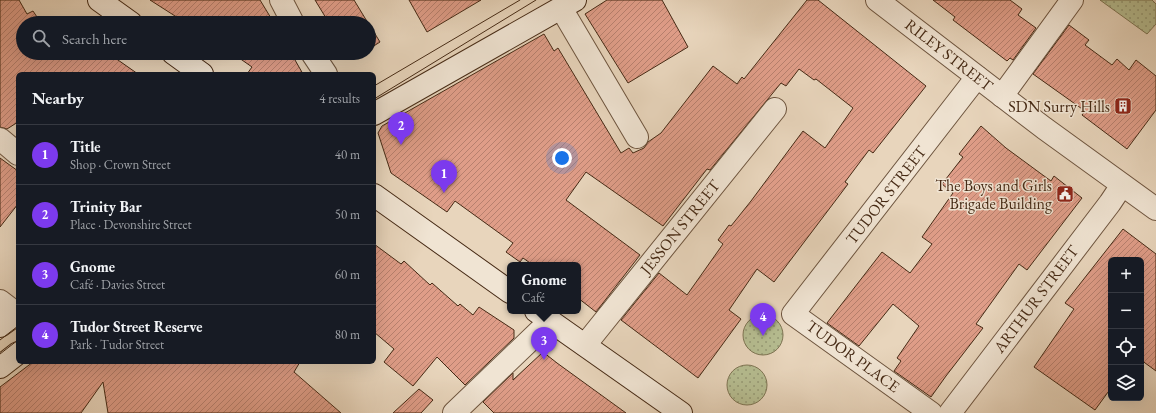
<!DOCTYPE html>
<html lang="en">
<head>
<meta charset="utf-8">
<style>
	:root { --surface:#171b24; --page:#20242c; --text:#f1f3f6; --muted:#9ea1a6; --line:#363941; --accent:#7c3aed }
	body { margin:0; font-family:"EB Garamond",serif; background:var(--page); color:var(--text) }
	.controls { position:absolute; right:12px; bottom:12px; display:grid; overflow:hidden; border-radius:6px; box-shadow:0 4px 16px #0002 }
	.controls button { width:36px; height:36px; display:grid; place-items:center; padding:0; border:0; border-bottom:1px solid var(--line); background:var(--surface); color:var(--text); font:20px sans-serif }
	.you { position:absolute; left:562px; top:158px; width:14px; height:14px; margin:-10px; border:3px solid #fff; border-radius:50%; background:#1a73e8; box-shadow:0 0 0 6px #1a73e833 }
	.badge { display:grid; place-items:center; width:26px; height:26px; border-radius:50%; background:var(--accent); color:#fff; font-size:13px; font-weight:700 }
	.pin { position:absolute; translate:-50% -33px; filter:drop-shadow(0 1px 2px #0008) }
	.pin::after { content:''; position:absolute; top:21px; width:14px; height:12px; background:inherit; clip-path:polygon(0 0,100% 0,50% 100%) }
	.popup { position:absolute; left:507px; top:262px; width:74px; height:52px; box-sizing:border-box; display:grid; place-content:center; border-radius:6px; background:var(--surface); filter:drop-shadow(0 1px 3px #0005); font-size:13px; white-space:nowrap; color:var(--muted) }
	.popup b { font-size:15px; color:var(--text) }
	.popup::after { content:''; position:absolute; left:50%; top:100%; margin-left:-8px; border:8px solid transparent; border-top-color:var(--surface) }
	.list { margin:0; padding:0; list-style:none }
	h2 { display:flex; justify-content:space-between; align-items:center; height:52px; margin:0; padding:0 16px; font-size:17px }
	h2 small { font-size:13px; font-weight:400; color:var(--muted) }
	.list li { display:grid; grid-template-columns:26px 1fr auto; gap:12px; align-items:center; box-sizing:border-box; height:60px; padding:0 16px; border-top:1px solid var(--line) }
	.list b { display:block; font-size:15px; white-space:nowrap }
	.list p { margin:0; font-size:13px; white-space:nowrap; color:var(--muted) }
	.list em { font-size:13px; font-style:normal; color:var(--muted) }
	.icon { flex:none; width:22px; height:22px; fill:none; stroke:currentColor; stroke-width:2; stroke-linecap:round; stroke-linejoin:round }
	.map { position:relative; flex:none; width:1156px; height:413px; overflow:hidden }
	.search { position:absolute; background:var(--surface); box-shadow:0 4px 16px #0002; left:16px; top:16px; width:360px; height:44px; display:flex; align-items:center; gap:10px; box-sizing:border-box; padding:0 14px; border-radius:22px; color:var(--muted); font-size:15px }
	.panel { position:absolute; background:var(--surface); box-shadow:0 4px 16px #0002; left:16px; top:72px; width:360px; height:292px; border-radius:6px }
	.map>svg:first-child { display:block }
	.green { fill:url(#green-dots); stroke:#7e7453 }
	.building { fill:url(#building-hatch); stroke:#462a15 }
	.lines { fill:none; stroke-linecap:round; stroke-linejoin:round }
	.street-casing { stroke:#6e553f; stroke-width:24 }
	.secondary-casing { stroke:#462a15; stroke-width:24 }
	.street { stroke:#f0e4d3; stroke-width:22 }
	.secondary { stroke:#f0e4d3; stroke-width:22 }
	.tram { stroke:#462a15; stroke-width:1 }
	.labels { text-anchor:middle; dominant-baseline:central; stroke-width:3; stroke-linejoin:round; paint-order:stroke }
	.street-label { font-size:16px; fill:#462a15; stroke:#f0e4d3 }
	.poi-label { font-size:16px; fill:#462a15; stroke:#f0e4d3; text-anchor:end }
</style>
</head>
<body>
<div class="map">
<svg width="1156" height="413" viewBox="0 0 1156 413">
	<defs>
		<pattern id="green-dots" width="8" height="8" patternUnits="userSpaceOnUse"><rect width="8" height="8" fill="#b6bd91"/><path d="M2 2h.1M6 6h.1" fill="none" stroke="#969a75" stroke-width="1.8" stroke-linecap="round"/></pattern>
		<pattern id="building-hatch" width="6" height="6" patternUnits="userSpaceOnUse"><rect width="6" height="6" fill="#df9d88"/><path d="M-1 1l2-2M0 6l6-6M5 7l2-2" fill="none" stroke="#b7806e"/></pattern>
	</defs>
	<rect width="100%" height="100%" fill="#e8d5bc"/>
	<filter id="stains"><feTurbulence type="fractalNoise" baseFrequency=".005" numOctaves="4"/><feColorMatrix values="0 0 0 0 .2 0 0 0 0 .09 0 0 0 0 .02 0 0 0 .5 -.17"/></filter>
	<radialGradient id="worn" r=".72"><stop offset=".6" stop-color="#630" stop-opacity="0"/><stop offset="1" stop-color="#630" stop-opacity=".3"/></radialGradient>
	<g class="green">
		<path d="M1100,0H1152L1156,4V24L1147,34Z"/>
		<circle cx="763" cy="335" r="20"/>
		<circle cx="747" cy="385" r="20"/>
	</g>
	<g class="building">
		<path d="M0,0H19L27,14L33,11L41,23H23V53H108L138,74H18V122L7,129L0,127Z"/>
		<path d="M150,0H260L274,23H186Z"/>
		<path d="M315,0H354L368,23H329Z"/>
		<path d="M409,0H481L427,32Z"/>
		<path d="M607,0H662L688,47L628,83L585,14Z"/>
		<path d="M807,0H818L926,86L873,153L869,150L845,182L848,184L774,282L757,269L729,310L741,319L698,378L621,320L659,273L687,295L723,244L718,240L729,225L731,226L751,201L803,131L825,148L853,108L816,79L814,80L799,69L786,86L781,83L710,170L707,169L663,226L586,172L566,200L640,255L596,312L578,298V265H533L523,258L520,262L506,252L513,243L455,201L447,212L391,173L378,133L382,126L544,34L554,51L558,48L621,153L629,148L633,153L644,148L648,142L661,133L713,66L737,84L742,77L744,79Z"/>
		<path d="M933,0H1010L1022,9L1018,15L1036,28L1013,60L1010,58L1007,61L953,20L955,17Z"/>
		<path d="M369,24L380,42L369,49Z"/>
		<path d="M1069,25L1089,40L1085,45L1112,65L1117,59L1129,70L1136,60L1156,76V110L1127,149L1082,115L1085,111L1033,74Z"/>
		<path d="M232,53H291L303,74H247L252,67Z"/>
		<path d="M981,126L1006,148L1040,173L1051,181L1054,176L1082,198L1027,270L1019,264L976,324L983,328L946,376L931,397L894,371L901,361L897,358L919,326L893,304L859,346L827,323L882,252L910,273L932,244L922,237L953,193L942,184L963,157L959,154Z"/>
		<path d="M0,158L18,171V204L0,227Z"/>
		<path d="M1123,229L1156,254V371L1141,360V260H1111V388L1095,410L1034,367L1074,309L1065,303Z"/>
		<path d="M374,244L401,264L404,261L430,285L432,283L458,306L460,304L473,315L479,307L514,330V338L465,385L437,357L413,386L384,362L394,349L374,332Z"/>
		<path d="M543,352L557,363L626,413H494L483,402L513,373V380Z"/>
		<path d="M33,362H300L294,372L341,413H108L103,382L81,413H0V387Z"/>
		<path d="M419,389L433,400L421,413H393Z"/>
	</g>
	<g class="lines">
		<defs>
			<g id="street">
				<path d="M281,0L293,23"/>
				<path d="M877,0L1044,128L1156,209"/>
				<path d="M561,8L637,137"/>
				<path d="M312,53L326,74"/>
				<path d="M1002,96L1072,0"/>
				<path d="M0,139L18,154"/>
				<path d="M0,301L17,314"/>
				<path d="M585,345L775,109"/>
				<path d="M454,413L550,321"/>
				<path d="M931,413L793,314L977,77"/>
				<path d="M950,413L1110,203L1122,185"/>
			</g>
			<g id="secondary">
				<path d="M99,0L131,23"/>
				<path d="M173,53L202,74"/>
				<path d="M374,114L575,0"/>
				<path d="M374,195L510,292"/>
				<path d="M536,311L681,413"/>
				<path d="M0,326L18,313"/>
				<path d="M0,367L18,353"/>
			</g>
		</defs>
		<use href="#street" class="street-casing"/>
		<use href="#secondary" class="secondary-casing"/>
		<use href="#street" class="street"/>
		<use href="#secondary" class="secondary"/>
		<g class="tram">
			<path d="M374,86L520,0"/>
			<path d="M374,99L536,0"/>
			<path d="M0,340L18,326"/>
			<path d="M0,354L18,340"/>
		</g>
	</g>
	<defs>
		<symbol id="building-square" viewBox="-11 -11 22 22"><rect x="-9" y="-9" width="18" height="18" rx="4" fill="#8f2418" stroke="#f0e4d3"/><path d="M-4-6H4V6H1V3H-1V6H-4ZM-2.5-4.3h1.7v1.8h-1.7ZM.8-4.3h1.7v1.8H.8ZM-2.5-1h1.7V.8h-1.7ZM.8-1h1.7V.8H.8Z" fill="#fff"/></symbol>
		<symbol id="civic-square" viewBox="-11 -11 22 22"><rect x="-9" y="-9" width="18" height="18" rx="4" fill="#8f2418" stroke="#f0e4d3"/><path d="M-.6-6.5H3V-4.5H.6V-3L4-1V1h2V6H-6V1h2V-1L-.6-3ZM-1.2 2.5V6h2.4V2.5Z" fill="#fff"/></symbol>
	</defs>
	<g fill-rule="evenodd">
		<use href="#building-square" x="1113" y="96" width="20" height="20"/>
		<use href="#civic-square" x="1055" y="184" width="20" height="20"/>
	</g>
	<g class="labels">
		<g class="street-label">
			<text transform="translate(949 55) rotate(38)">RILEY STREET</text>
			<text transform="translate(886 195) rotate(-52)">TUDOR STREET</text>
			<text transform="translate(680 227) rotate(-51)">JESSON STREET</text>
			<text transform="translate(1036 299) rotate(-53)">ARTHUR STREET</text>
			<text transform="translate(853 356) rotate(36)">TUDOR PLACE</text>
		</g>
		<g class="poi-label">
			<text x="1110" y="106">SDN Surry Hills</text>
			<text x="1052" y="185">The Boys and Girls<tspan x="1052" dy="18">Brigade Building</tspan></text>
		</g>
	</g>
	<rect width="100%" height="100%" filter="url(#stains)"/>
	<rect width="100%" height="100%" fill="url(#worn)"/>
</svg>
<div class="controls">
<button>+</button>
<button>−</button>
<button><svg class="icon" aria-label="locate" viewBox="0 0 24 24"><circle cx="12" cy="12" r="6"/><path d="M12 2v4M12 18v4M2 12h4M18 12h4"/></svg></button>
<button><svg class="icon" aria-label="layers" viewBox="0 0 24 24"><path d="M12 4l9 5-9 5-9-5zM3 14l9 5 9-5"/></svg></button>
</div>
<div class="you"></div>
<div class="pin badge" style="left:444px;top:193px">1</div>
<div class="pin badge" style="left:401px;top:145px">2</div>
<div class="pin badge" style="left:544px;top:360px">3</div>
<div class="popup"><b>Gnome</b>Café</div>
<div class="pin badge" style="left:763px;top:336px">4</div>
<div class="search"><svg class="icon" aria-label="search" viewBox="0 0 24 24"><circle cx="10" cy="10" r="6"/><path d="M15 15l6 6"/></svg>Search here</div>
<section class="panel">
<h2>Nearby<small>4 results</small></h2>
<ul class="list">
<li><span class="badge">1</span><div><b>Title</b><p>Shop · Crown Street</p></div><em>40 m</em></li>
<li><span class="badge">2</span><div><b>Trinity Bar</b><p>Place · Devonshire Street</p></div><em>50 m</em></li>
<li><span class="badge">3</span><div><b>Gnome</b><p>Café · Davies Street</p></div><em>60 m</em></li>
<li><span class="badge">4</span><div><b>Tudor Street Reserve</b><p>Park · Tudor Street</p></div><em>80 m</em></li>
</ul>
</section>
</div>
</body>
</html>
